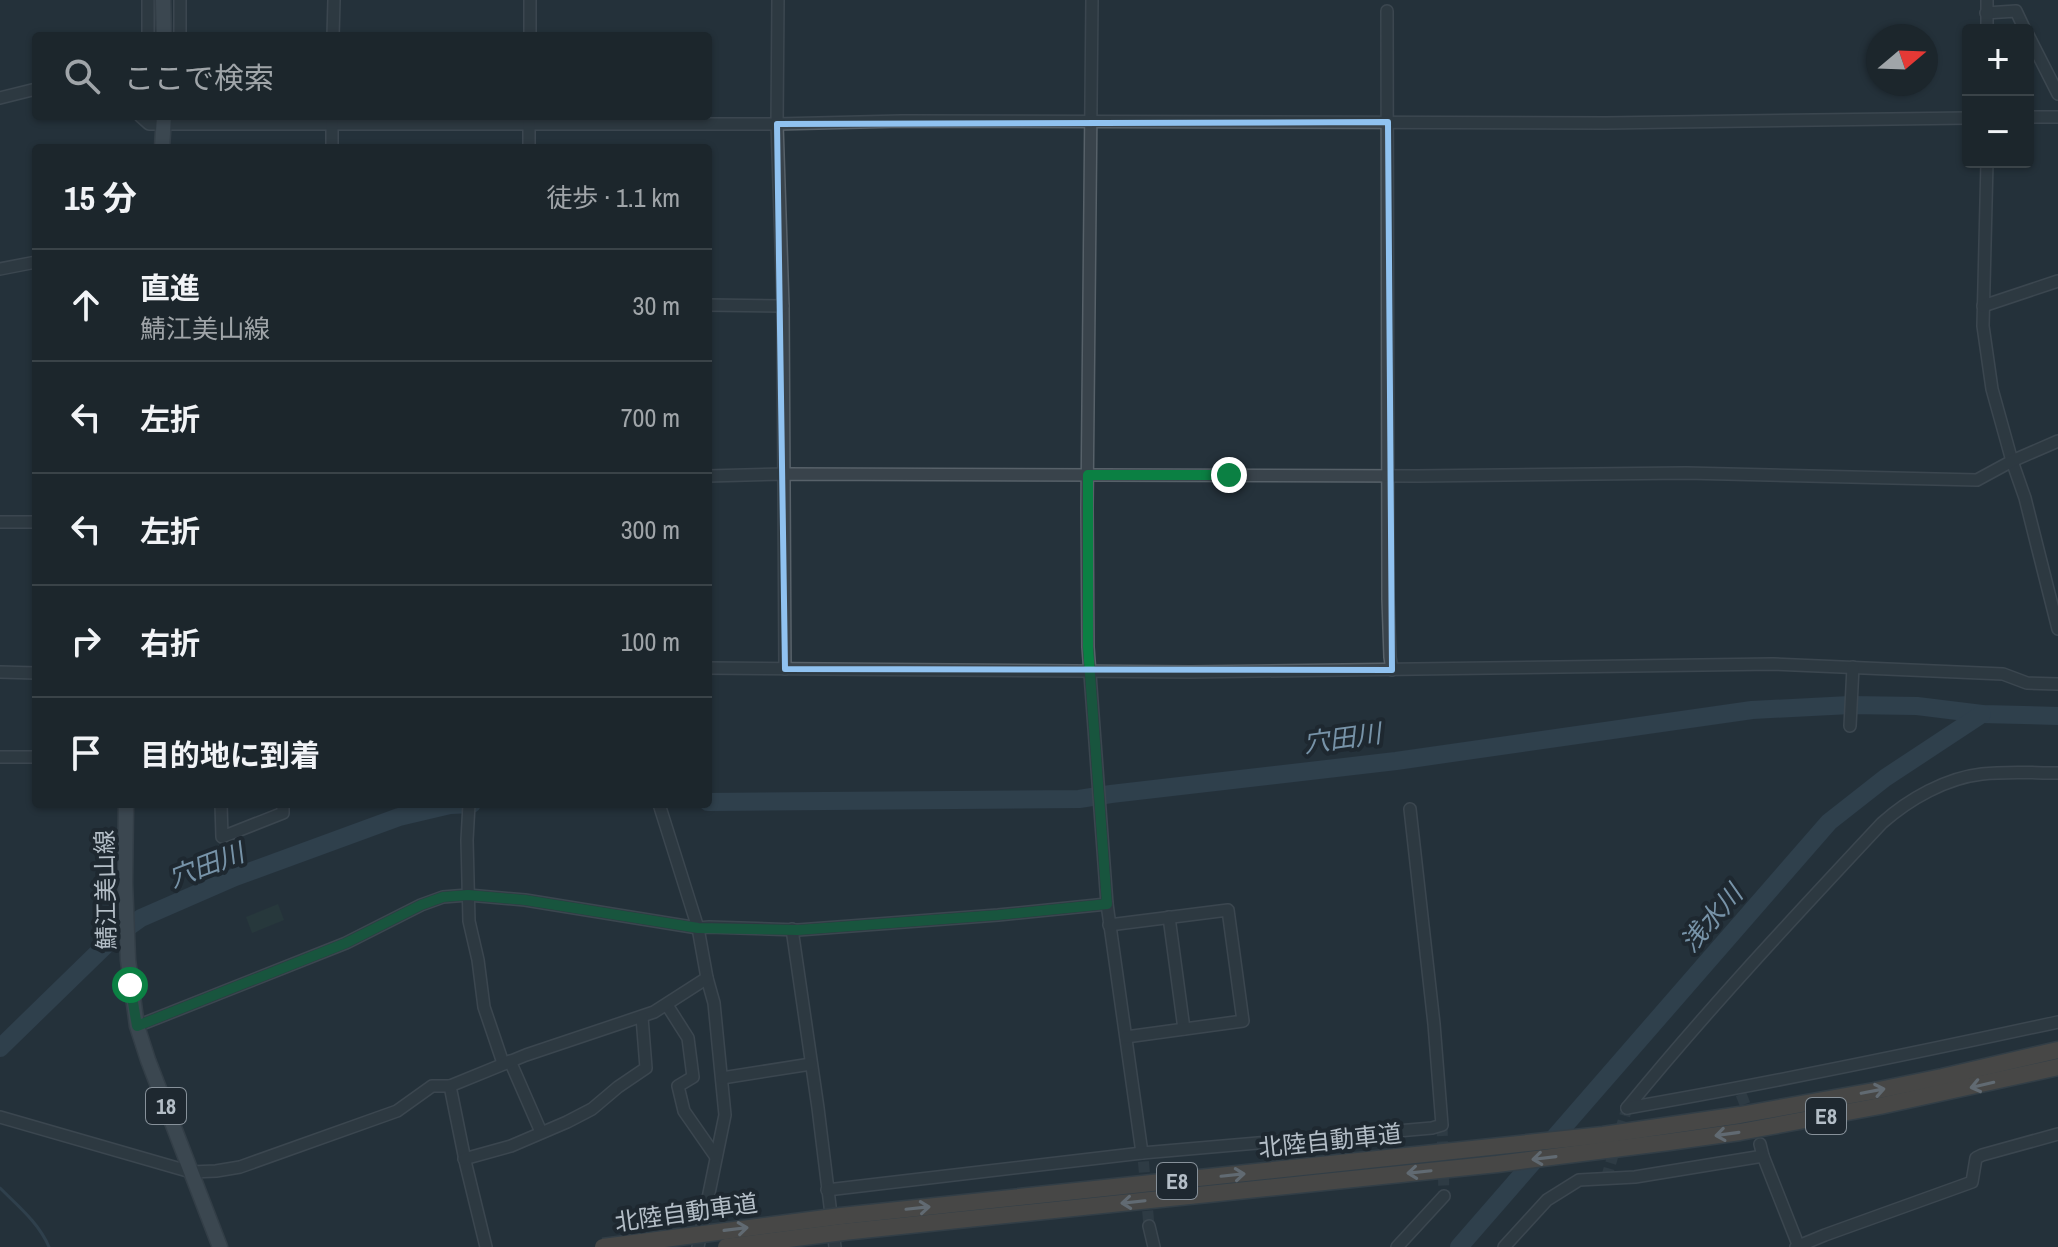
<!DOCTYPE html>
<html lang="ja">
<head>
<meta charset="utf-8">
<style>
	:root { --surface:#1c262c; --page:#293238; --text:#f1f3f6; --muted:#a0a5a9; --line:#3a4348 }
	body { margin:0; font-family:"Archivo Narrow","Noto Sans JP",sans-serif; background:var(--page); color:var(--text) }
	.controls { position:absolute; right:24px; top:24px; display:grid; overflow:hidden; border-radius:8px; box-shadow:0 2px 6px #0004 }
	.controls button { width:72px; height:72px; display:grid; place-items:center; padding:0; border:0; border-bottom:2px solid var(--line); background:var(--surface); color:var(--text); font:40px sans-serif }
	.compass { position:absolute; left:1866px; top:24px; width:72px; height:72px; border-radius:50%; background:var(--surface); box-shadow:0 2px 6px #0004; rotate:71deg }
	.stop { position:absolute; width:24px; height:24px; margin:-18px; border:6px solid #0b8043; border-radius:50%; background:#fff }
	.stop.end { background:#0b8043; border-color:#fff; box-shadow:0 2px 8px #0008 }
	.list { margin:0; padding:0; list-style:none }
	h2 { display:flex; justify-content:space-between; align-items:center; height:104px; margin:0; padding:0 32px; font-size:34px }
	h2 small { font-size:26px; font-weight:400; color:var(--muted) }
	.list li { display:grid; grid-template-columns:52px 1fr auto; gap:24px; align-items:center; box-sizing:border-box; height:112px; padding:0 32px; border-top:2px solid var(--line) }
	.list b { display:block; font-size:30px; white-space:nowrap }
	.list p { margin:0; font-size:26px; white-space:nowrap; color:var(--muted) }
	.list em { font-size:26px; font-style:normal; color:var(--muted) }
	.icon { flex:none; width:44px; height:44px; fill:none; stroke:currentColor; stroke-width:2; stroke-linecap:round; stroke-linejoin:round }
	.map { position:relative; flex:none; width:2058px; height:1247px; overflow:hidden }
	.search { position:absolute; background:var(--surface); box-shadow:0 2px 6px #0004; left:32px; top:32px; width:680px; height:88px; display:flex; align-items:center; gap:20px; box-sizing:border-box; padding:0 28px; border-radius:8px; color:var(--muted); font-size:30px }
	.panel { position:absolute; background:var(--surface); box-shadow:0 2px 6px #0004; left:32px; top:144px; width:680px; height:664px; border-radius:8px }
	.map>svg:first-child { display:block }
	.green { fill:#2a403e }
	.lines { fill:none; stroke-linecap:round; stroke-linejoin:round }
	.stream { stroke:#3c5263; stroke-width:3 }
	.river { stroke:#3c5263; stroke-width:18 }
	.minor-tunnel { stroke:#3a4750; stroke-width:11; stroke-dasharray:11 5.5; stroke-linecap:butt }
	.minor-casing { stroke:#576169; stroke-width:14 }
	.major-casing { stroke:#454f57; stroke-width:17 }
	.highway-casing { stroke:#444e56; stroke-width:19 }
	.minor { stroke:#39434b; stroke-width:11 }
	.major { stroke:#57626b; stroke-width:14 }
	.highway { stroke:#716356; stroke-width:16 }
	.highway-bridge-casing { stroke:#444e56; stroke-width:19; stroke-linecap:butt }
	.highway-bridge { stroke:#716356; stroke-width:16 }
	.oneway { stroke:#aab0b6 }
	.route { stroke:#0b8043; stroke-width:10 }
	.marked { fill:none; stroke:#90c2f0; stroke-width:6; stroke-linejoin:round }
	.labels { text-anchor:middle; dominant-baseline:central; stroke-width:8; stroke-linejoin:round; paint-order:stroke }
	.shield { fill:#1e2830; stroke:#87919a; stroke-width:2 }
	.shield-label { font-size:22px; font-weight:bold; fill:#b4bec7 }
	.street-label { font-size:24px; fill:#b4bec7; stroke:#1e2830 }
	.water-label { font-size:26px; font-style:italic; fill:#7793a8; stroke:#1e2830 }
</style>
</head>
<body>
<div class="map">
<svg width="2058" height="1247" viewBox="0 0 2058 1247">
	<rect width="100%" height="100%" fill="#25323b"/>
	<path class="green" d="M278,904L284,920L252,933L246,917Z"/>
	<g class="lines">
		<path class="stream" d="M0,1188C18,1206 39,1223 49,1247"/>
		<g class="river">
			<path d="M708,802L1079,799L1111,794L1396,761L1752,710L1850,705L1917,706L1982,714L2058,716"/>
			<path d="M0,1048L113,938L141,918L235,877L399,817L450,805L472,804"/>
			<path d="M1459,1247L1829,822L1885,778L1982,714"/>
		</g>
		<g class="minor-tunnel">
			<path d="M1741,1094L1751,1120"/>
			<path d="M1442,1125L1444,1196"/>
			<path d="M1142,1145L1149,1226"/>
			<path d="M1606,1179L1627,1108"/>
		</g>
		<defs>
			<g id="minor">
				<path d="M148,0V36"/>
				<path d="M778,0L777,124L783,306L785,669"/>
				<path d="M1092,0L1087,508L1088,647L1107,904L1142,1153"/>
				<path d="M1387,11L1388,599L1390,657L1392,670"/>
				<path d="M1986,13L2016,11L2025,30"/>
				<path d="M1987,30V0"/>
				<path d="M2028,35L2058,94"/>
				<path d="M180,36V0"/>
				<path d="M333,36L334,0"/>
				<path d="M530,36V0"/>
				<path d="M0,98L36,89"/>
				<path d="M140,116L149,124H777L902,121L1606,123L1968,118"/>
				<path d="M332,116V148"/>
				<path d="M529,117V148"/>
				<path d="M2028,117H2058"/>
				<path d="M1987,162L1983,326L1992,389L2012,461L2025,498L2058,629"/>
				<path d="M0,269L36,262"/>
				<path d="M708,305L783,306"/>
				<path d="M1983,306L2058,281"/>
				<path d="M708,476L784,474L1418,476L1686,473L1977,480L2012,461L2058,441"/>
				<path d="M0,522H36"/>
				<path d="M708,668L1190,672L1773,664L2003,674L2027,683L2058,684"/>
				<path d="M0,672L36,673"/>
				<path d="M1850,726L1853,667"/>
				<path d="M0,757H36"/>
				<path d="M221,804L222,837L283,813V804"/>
				<path d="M469,804L467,840L469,921L478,960L484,1007L503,1063"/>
				<path d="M659,804L698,928L707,978L714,1003L725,1115L698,1247"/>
				<path d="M1169,917L1184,1029"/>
				<path d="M1109,925L1228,910L1243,1021L1126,1037"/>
				<path d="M792,929L818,1108L835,1247"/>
				<path d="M667,1005L688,1038L693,1077L678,1086L684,1111L716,1157"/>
				<path d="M137,1026L346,943L421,905L443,897L468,895L525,900L698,928L709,927L798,930L998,915L1107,904"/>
				<path d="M510,1061L541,1132"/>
				<path d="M722,1078L811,1064"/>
				<path d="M450,1086L466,1165L486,1247"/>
				<path d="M1627,1108C1708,1009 1795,916 1882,823C1909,799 1946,778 1982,774C2007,771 2033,773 2058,773"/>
				<path d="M1627,1108C1771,1083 1915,1053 2058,1022"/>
				<path d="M0,1117L191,1172L216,1171L240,1167L397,1111L432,1086H450L526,1055L654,1012L707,978"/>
				<path d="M1760,1144L1763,1156L1799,1247"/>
				<path d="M464,1159L511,1146L567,1122L592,1109L618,1087L646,1068L642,1017"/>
				<path d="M827,1190L1142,1153L1432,1128L1442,1125L1434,1024L1410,809"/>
				<path d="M1149,1226L1154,1247"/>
				<path d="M1397,1247L1444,1196"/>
				<path d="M1504,1247L1547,1200L1579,1180L1635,1177L1763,1156"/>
				<path d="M1796,1247L1825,1235L1972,1182L1976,1158L1982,1155L2058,1134"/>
			</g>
			<g id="major">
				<path d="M163,0L164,36"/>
				<path d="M162,148L164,116"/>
				<path d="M126,804L125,883L128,960L137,1026L148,1060L220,1247"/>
			</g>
			<g id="highway">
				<path d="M841,1216L1603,1135L1740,1115L1874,1091L1942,1077L2058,1050"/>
				<path d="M843,1232L1497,1164L1669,1142L1740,1132L1880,1106L2058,1067"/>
			</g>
		</defs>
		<use href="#minor" class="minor-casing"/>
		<use href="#major" class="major-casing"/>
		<use href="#highway" class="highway-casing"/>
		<use href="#minor" class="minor"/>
		<use href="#major" class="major"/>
		<use href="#highway" class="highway"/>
		<defs>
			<g id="highway-bridge">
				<path d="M603,1247L841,1216"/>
				<path d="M726,1247L843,1232"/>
			</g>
		</defs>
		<use href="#highway-bridge" class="highway-bridge-casing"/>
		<use href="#highway-bridge" class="highway-bridge"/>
	</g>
	<defs><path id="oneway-shaft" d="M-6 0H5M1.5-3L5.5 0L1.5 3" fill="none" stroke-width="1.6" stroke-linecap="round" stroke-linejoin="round" transform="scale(2)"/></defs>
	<g class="oneway">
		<use href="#oneway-shaft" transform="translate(1982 1085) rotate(167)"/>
		<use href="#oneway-shaft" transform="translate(1873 1091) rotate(-11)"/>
		<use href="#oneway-shaft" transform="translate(1727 1134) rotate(172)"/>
		<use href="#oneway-shaft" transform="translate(1544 1158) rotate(173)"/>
		<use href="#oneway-shaft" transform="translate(1419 1172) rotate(174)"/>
		<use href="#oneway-shaft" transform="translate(1233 1175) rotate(-6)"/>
		<use href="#oneway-shaft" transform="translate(1133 1202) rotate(174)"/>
		<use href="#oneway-shaft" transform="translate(918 1208) rotate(-6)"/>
		<use href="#oneway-shaft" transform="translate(736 1229) rotate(-7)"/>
	</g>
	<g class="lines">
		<path class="route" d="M130,985L137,1026L346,943L421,905L443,897L468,895L525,900L698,928L798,930L998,915L1107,904L1088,647V475H1229"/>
	</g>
	<path d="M0 0H2058V1247H0ZM1388,122L1392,670L785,669L777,124Z" fill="#25323b" fill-opacity=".55" fill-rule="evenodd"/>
	<path class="marked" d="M1388,122L1392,670L785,669L777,124Z"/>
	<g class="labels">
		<g class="shield">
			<rect x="146" y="1088" width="40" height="36" rx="6"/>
			<rect x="1806" y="1098" width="40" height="36" rx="6"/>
			<rect x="1157" y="1163" width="40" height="36" rx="6"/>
		</g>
		<g class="shield-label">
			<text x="166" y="1106">18</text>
			<text x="1826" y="1116">E8</text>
			<text x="1177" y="1181">E8</text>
		</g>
		<g class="street-label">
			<text transform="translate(105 890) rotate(-91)">鯖江美山線</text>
			<text transform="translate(1330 1140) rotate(-6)">北陸自動車道</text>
			<text transform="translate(686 1212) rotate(-8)">北陸自動車道</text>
		</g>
		<g class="water-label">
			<text transform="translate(1342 738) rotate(-8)">穴田川</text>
			<text transform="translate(206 865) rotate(-21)">穴田川</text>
			<text transform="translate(1711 918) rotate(-49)">浅水川</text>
		</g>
	</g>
</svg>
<div class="controls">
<button>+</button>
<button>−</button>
</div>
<svg class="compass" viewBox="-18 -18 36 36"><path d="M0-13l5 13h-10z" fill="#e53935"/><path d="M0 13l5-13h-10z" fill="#a0a5a9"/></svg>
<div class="stop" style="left:130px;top:985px"></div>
<div class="stop end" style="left:1229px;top:475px"></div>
<div class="search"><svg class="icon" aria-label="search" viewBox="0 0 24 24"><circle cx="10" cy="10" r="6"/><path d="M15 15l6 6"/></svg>ここで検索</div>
<section class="panel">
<h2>15 分<small>徒歩 · 1.1 km</small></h2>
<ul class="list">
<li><svg class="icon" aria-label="ahead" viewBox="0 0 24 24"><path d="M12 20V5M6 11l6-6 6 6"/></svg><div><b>直進</b><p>鯖江美山線</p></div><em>30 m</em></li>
<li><svg class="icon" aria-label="left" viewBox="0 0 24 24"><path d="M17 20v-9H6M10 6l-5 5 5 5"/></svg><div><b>左折</b></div><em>700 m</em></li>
<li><svg class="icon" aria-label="left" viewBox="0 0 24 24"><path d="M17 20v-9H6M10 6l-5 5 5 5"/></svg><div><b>左折</b></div><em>300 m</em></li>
<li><svg class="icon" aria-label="right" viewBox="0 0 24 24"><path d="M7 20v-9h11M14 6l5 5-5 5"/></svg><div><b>右折</b></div><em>100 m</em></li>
<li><svg class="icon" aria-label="arrive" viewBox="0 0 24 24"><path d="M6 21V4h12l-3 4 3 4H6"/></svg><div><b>目的地に到着</b></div></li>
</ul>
</section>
</div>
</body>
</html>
